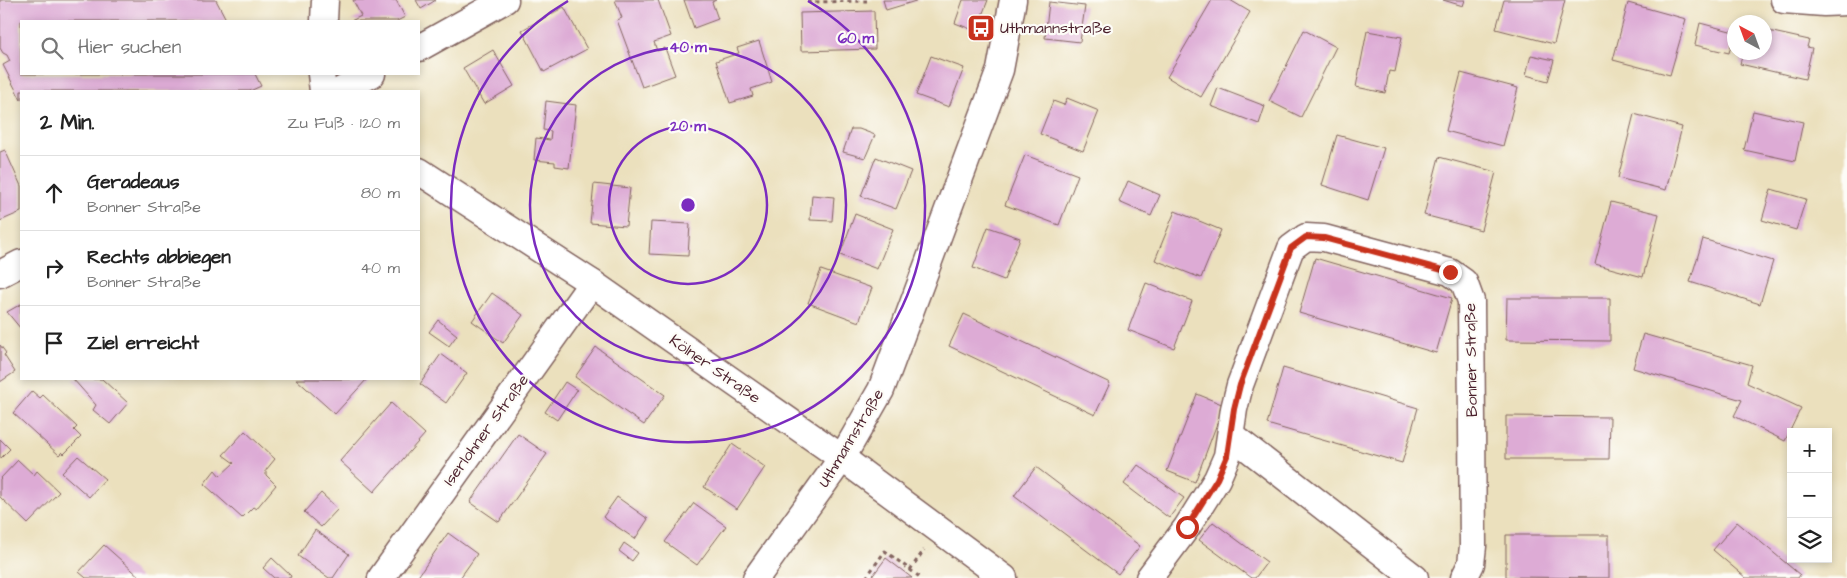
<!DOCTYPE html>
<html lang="de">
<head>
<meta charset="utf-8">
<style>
	:root { --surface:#fff; --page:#f6f6f6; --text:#222; --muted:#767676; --line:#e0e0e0 }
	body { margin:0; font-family:"Architects Daughter",sans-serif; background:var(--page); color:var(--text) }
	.controls { position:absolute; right:15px; bottom:15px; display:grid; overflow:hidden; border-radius:0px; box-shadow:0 2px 8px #0003 }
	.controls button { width:45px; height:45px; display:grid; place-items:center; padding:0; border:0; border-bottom:1px solid var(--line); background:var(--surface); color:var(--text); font:25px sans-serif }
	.compass { position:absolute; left:1727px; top:15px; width:45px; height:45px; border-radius:50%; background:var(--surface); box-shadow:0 2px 8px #0003; rotate:319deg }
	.stop { position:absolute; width:15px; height:15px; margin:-11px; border:4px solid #c8321e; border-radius:50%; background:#fff }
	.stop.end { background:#c8321e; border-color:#fff; box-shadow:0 1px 5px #0008 }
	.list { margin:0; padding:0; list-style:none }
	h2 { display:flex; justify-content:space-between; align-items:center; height:65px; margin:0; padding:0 20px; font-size:21px }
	h2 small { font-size:16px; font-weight:400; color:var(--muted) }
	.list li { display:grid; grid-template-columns:32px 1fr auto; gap:15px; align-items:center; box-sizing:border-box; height:75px; padding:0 20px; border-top:1px solid var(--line) }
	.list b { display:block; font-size:19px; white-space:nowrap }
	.list p { margin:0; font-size:16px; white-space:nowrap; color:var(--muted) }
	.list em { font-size:16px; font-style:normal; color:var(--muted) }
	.icon { flex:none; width:28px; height:28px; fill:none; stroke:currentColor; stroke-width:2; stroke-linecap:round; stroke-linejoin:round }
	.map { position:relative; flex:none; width:1847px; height:578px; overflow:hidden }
	.search { position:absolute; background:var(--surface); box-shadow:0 2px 8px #0003; left:20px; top:20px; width:400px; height:55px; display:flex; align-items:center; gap:12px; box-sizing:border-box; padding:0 18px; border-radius:0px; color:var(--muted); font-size:19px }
	.panel { position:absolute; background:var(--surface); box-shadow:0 2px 8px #0003; left:20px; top:90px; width:400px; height:290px; border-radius:0px }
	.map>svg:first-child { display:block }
	.building { fill:#ddabd5 }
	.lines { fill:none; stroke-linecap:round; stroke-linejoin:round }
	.minor-casing { stroke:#82635e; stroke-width:29 }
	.path { stroke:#82635e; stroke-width:3; stroke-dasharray:4 4; stroke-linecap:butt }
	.minor { stroke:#fff; stroke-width:26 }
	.route { stroke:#c8321e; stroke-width:6 }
	.ring { fill:none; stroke:#7b2cbf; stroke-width:2.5 }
	.labels { text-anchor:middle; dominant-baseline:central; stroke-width:4.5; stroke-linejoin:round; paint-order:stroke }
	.poi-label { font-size:16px; fill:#4a1f2b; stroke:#fdfcf7; text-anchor:start }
	.street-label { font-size:16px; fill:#4a1f2b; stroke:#fdfcf7 }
	.centre { fill:#7b2cbf; stroke:#fdfcf7; stroke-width:2.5 }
	.ring-label { font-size:15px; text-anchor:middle; font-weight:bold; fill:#7b2cbf; stroke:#fdfcf7; stroke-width:4.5; stroke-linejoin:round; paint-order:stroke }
</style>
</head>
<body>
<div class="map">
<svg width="1847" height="578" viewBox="0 0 1847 578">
	<rect width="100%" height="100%" fill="#fdfcf7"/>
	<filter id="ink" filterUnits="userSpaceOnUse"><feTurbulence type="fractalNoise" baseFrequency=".02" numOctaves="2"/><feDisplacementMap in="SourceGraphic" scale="10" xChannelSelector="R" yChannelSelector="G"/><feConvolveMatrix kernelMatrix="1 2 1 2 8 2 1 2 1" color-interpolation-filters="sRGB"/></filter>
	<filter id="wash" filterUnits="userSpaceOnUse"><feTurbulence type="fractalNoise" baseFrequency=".0096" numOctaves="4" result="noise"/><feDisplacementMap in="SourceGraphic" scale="20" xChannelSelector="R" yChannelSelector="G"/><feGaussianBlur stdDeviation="1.12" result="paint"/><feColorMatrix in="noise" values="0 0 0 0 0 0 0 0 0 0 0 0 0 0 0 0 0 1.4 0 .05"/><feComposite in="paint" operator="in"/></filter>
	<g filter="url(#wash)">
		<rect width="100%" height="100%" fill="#ebe0bd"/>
		<g id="blocks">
			<g class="building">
				<path d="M0,0H216L227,21H21V74H255L261,86L250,91H21V100L3,65L10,61L7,55L3,53L0,48Z"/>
				<path d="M353,0H396L405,17L397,21H351L361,16Z"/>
				<path d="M416,0H436L421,9Z"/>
				<path d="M615,0H658L671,36L654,42L657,51L665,48L675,75L642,87L617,20L622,18Z"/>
				<path d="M684,0H716L712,2L718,19L694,28Z"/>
				<path d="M883,0H919L886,10Z"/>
				<path d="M963,0H988L976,31L955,23Z"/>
				<path d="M1212,0H1230L1250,12L1201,97L1167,77Z"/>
				<path d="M1443,0H1465L1463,6Z"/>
				<path d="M1504,0H1565L1554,44L1496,29Z"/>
				<path d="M1049,2L1085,6L1080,42L1045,38Z"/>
				<path d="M1628,3L1686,19L1670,75L1613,60Z"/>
				<path d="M564,7L587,49L544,72L522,30Z"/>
				<path d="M874,11L875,49L801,51L800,13Z"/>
				<path d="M1700,23L1734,32L1729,53L1695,45Z"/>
				<path d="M1304,30L1336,47L1301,117L1269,101Z"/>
				<path d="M1764,30L1809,40L1807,47L1812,48L1805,79L1740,64L1743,52H1764Z"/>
				<path d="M1367,31L1402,37L1395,72L1389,71L1385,93L1356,87Z"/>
				<path d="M759,41L772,82L751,89L753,96L730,103L716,61L739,53L737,48Z"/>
				<path d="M493,50L514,86L484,104L463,68Z"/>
				<path d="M1531,55L1554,60L1548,81L1526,75Z"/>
				<path d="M931,56L964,68L949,107L916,95Z"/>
				<path d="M1461,73L1518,88L1503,146L1446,131Z"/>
				<path d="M1218,88L1265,106L1259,124L1211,106Z"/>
				<path d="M1067,98L1099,111L1083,151L1040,134L1053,101L1064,105Z"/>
				<path d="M546,101L576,105L569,168L555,166V162L534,160L536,138L550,140L551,131L543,130Z"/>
				<path d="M1753,111L1803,122L1795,161L1744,150Z"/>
				<path d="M1634,114L1682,127L1666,190L1618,178Z"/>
				<path d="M851,129H859L875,135L865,158L843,152Z"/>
				<path d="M1337,135L1384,148L1368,200L1322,185Z"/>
				<path d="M5,150L21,186V212L0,221V152Z"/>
				<path d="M1025,155L1078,175L1059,225L1005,205Z"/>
				<path d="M876,157L911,171L896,209L861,196Z"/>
				<path d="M1439,157L1496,172L1481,230L1424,215Z"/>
				<path d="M1128,181L1160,195L1151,216L1119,202Z"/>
				<path d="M594,184L630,188L626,226L590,223Z"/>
				<path d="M1771,189L1806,199L1796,230L1762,220Z"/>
				<path d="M812,195L834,197L832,221L810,220Z"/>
				<path d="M1611,202L1659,214L1643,277L1595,264Z"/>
				<path d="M1175,211L1221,230L1201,278L1155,260Z"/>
				<path d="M855,214L893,229L877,269L840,255Z"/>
				<path d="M651,222L690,224L688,256L649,254Z"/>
				<path d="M988,227L1020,238L1004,280L973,268Z"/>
				<path d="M1703,239L1773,261L1760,304L1690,282Z"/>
				<path d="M1315,258L1452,298L1436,353L1299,313Z"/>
				<path d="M821,270L872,288L859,322L808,303Z"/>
				<path d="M1146,283L1192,301L1174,348L1128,330Z"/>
				<path d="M492,293L523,315L503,343L472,321Z"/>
				<path d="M1507,298H1610V341L1506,340Z"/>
				<path d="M21,304V329L7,312Z"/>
				<path d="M964,314L1110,383L1095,415L949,346Z"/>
				<path d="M438,320L457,335L449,346L429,332Z"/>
				<path d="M1643,334L1752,365L1747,383L1801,408L1785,441L1734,416L1742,400L1633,368Z"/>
				<path d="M0,345L6,353L4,355L15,372L0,382Z"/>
				<path d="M596,347L665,395L644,425L575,377Z"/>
				<path d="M441,354L467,373L446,403L420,384Z"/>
				<path d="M1283,368L1418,408L1402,463L1267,424Z"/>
				<path d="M73,379H102L128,403L110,424L93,410L96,405Z"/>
				<path d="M296,379H367L335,414Z"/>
				<path d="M565,382L577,390L557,420L545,412Z"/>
				<path d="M32,391L40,398L43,395L77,427L74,430L81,437L64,454L62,452L59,455L13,413Z"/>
				<path d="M1197,394L1224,405L1195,482L1167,471Z"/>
				<path d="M391,403L425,434L374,492L340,461Z"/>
				<path d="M1506,416L1610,417L1609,459H1506Z"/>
				<path d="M245,431L275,459L266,470V475L276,485L256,509L253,507L242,518L204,484L215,470L220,476L234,463L223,455Z"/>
				<path d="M518,434L547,454L499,522L470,502Z"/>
				<path d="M0,439L10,449L0,459Z"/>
				<path d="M732,444L765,467L737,509L704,487Z"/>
				<path d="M78,456L105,479L89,497L62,473Z"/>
				<path d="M18,460L34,475L37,471L59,492L28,524L0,497V479Z"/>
				<path d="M1138,465L1184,498L1169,518L1124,484Z"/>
				<path d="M1036,467L1140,546L1118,574L1014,496Z"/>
				<path d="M321,493L338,509L321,527L304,512Z"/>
				<path d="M617,497L648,519L635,539L603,517Z"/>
				<path d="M694,503L726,526L697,565L665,542Z"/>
				<path d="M1213,522L1267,562L1255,578H1251L1199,540Z"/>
				<path d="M1737,522L1800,575L1798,578H1746L1713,550Z"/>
				<path d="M315,530L349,554L333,578H329L298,556Z"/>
				<path d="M448,533L477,554L460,578H417Z"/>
				<path d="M1506,535H1609V578L1506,577Z"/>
				<path d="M624,543L638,553L632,561L619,551Z"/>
				<path d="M104,545L141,578H86L79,572Z"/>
				<path d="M272,558L291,576L290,578H274L263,568Z"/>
				<path d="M886,558L912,578H871Z"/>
			</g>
		</g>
	</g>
	<g filter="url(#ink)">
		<use href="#blocks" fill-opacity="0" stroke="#82635e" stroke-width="1"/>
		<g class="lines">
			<defs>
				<g id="minor">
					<path d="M1784,0L1824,3L1847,2"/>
					<path d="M324,21L325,0"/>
					<path d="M419,48L505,0"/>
					<path d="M321,74L323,91"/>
					<path d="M340,91L372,74"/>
					<path d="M419,171L592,283L842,458L1004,578"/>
					<path d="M0,274L21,263"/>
					<path d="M1231,435L1415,578"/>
					<path d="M381,578L592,283"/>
					<path d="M756,578L842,458L881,390L1000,70L1013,0"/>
					<path d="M1149,578L1187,527L1217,479L1227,456L1234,409L1240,385L1291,248L1306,237L1324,238L1450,272L1464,282L1471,301L1473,546L1471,564L1464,578"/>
				</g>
			</defs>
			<use href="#minor" class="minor-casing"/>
			<g class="path">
				<path d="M808,0L811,2L867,1"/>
				<path d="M910,570L924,550"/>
				<path d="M866,578L885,551L921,578"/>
			</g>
			<use href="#minor" class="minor"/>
		</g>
	</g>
	<g class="lines" filter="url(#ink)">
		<path class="route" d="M1187,527L1217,479L1227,456L1234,409L1240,385L1291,248L1306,237L1324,238L1450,272"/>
	</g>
	<g class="ring">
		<circle cx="688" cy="205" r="79"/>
		<circle cx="688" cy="205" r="158"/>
		<path d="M808 1A237 237 0 1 1 568 1"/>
	</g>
	<defs>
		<symbol id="bus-square" viewBox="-11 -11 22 22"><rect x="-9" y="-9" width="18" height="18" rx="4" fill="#c8321e" stroke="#fdfcf7"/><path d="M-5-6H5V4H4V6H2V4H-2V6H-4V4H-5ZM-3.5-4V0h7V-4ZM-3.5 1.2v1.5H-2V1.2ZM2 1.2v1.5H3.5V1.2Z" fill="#fff"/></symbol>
	</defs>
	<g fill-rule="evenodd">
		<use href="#bus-square" x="965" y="12" width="32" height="32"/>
	</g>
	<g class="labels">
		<g class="poi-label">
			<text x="1000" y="28">Uthmannstraße</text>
		</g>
		<g class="street-label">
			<text transform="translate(1471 360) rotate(-91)">Bonner Straße</text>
			<text transform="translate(715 369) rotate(35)">Kölner Straße</text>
			<text transform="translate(486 430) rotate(-54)">Iserlohner Straße</text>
			<text transform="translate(851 438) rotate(-59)">Uthmannstraße</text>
		</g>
	</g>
	<circle cx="688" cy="205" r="8" class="centre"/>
	<g class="ring-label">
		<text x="856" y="43">60 m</text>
		<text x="688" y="52">40 m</text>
		<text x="688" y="131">20 m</text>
	</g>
</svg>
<div class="controls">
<button>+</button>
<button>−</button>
<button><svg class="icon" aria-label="layers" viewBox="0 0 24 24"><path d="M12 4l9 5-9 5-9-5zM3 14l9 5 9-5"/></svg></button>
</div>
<svg class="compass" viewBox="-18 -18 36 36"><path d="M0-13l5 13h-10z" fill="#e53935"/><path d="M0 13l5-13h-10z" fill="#767676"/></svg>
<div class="stop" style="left:1187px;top:527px"></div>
<div class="stop end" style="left:1450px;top:272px"></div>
<div class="search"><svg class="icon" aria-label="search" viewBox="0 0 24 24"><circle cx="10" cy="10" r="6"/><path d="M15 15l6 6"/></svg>Hier suchen</div>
<section class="panel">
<h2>2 Min.<small>Zu Fuß · 120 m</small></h2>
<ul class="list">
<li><svg class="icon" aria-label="ahead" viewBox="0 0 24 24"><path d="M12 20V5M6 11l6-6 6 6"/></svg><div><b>Geradeaus</b><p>Bonner Straße</p></div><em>80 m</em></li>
<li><svg class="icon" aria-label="right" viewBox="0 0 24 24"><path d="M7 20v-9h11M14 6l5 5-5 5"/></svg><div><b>Rechts abbiegen</b><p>Bonner Straße</p></div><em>40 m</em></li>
<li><svg class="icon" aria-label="arrive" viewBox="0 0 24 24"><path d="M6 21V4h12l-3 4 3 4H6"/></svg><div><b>Ziel erreicht</b></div></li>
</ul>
</section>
</div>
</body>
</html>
